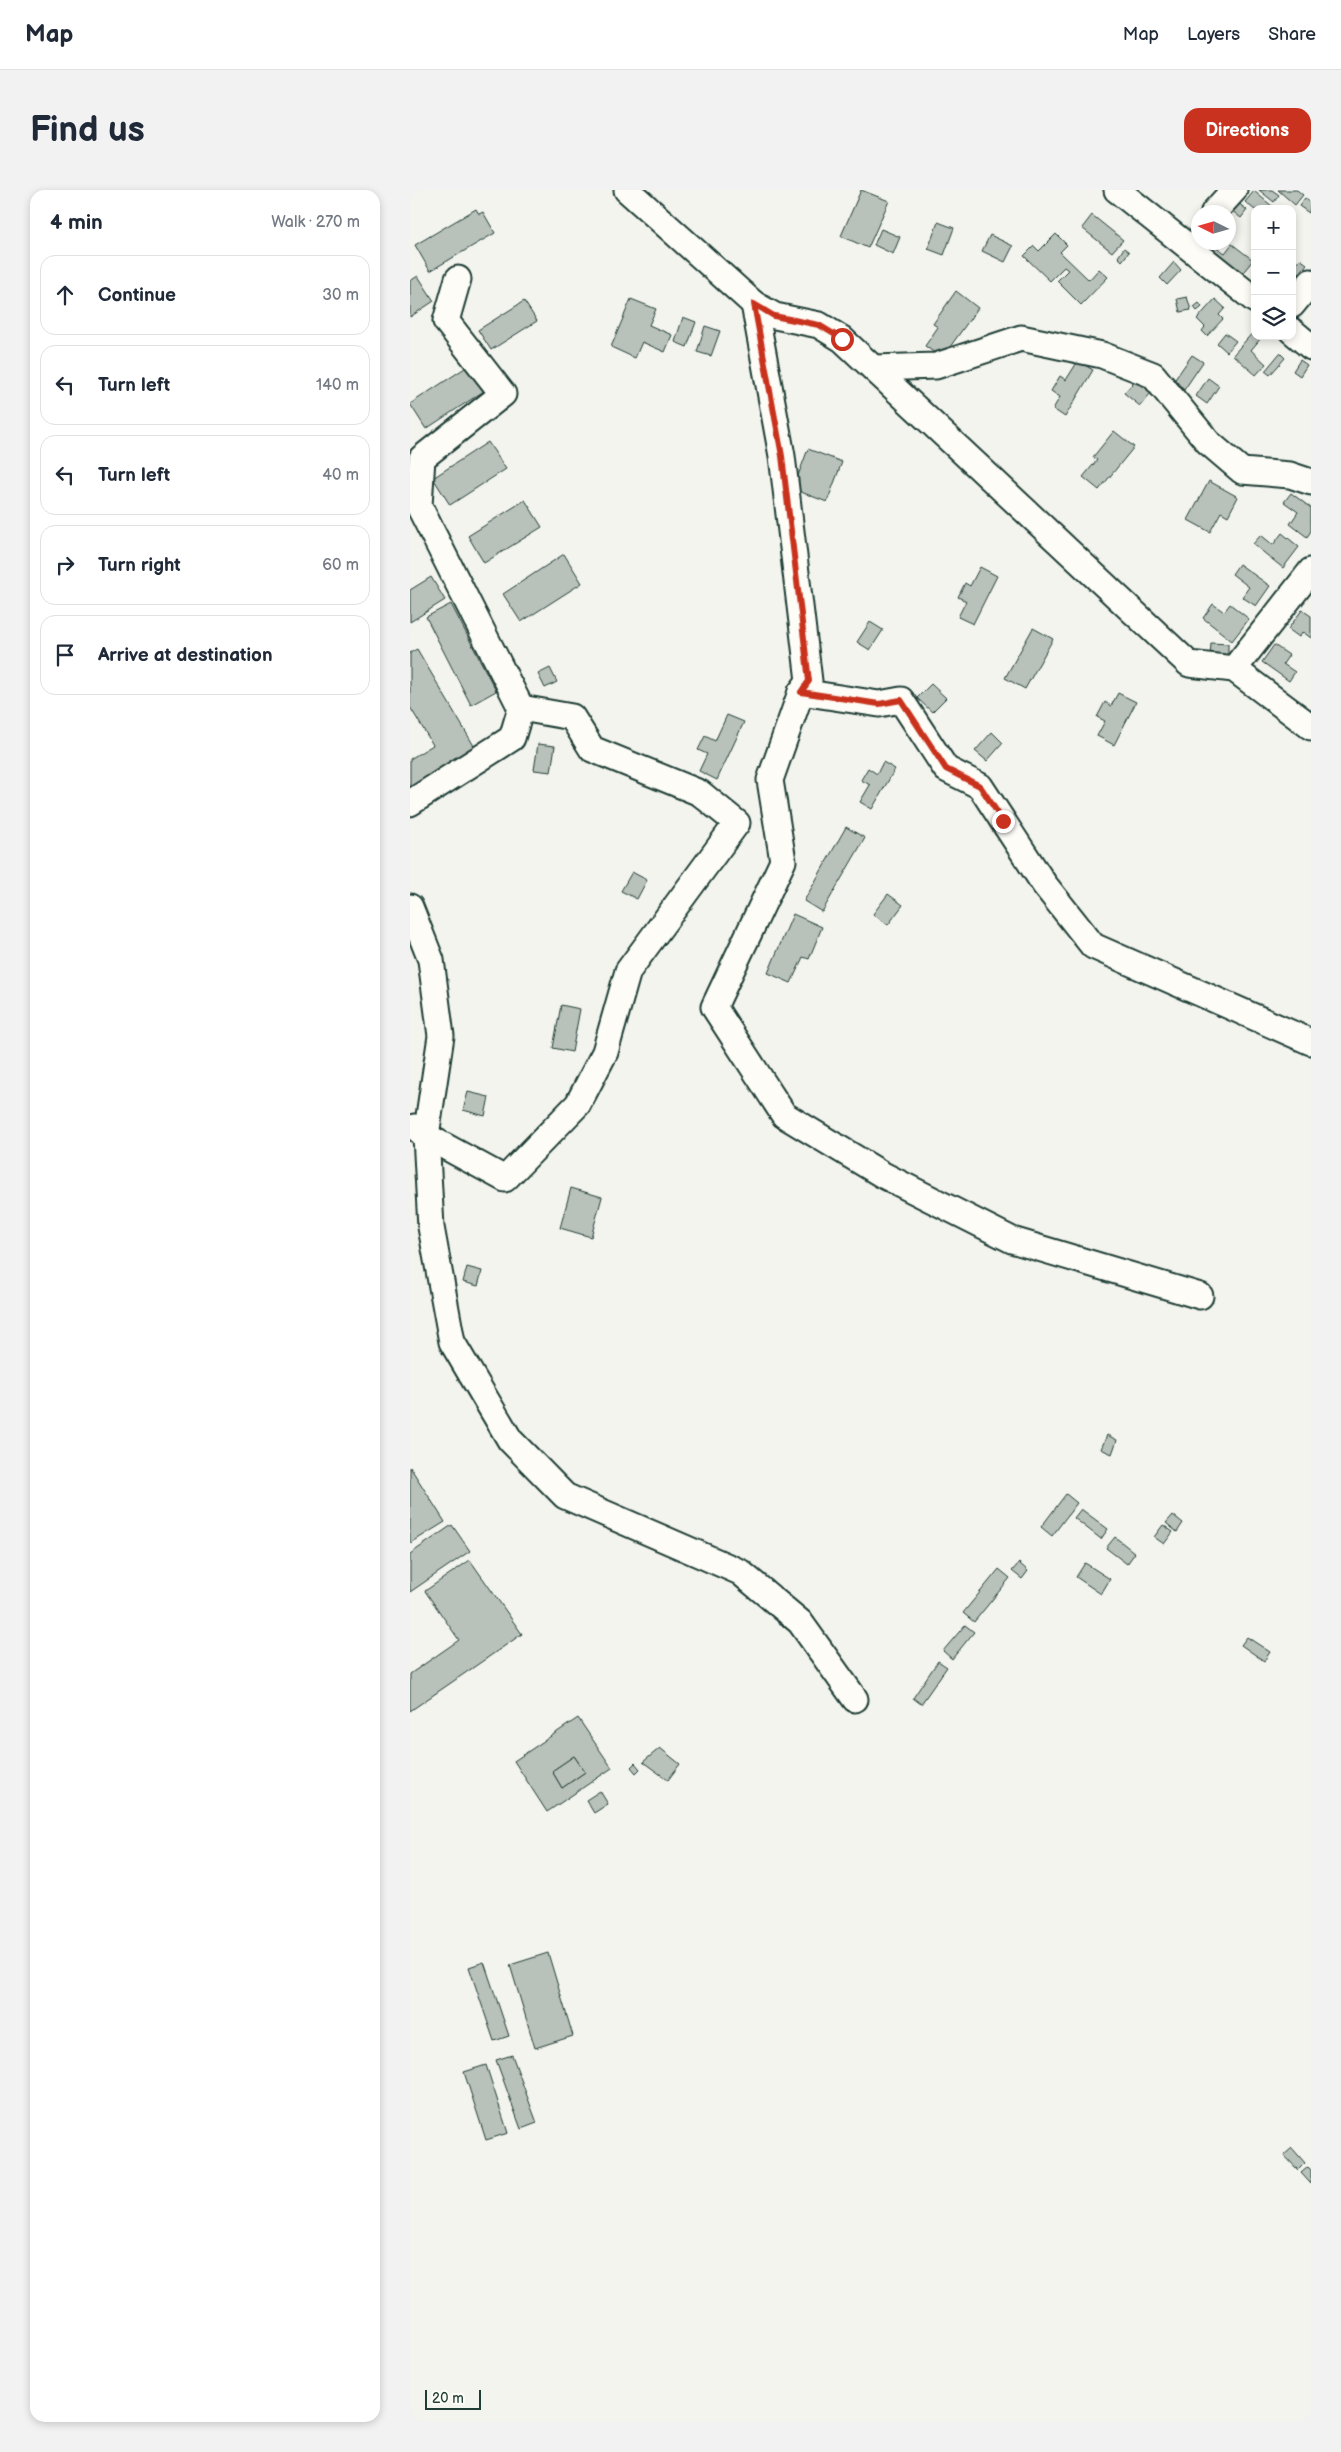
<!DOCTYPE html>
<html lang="en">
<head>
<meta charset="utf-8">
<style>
	:root { --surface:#fff; --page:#f2f2f3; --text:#1f2937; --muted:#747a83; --line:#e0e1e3; --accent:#c8321e }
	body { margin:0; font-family:"Balsamiq Sans",sans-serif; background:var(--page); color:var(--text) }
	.controls { position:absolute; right:15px; top:15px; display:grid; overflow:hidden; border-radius:10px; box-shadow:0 2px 8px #0003 }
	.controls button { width:45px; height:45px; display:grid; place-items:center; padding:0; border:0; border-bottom:1px solid var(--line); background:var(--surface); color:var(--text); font:25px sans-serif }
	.compass { position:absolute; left:781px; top:15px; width:45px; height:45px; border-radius:50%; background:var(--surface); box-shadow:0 2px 8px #0003; rotate:275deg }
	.scale { position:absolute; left:15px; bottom:12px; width:56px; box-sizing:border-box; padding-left:5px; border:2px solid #1f3d34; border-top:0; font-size:14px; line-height:18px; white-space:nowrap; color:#1f3d34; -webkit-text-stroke:4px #fdfcf7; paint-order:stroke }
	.stop { position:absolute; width:15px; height:15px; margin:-11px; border:4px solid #c8321e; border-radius:50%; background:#fff }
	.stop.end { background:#c8321e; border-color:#fff; box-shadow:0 1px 5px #0008 }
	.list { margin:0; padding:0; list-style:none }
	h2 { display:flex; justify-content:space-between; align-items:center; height:65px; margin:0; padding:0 20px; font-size:21px }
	h2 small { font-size:16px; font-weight:400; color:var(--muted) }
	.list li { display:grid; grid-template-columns:32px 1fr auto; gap:15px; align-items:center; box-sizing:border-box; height:80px; margin:0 10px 10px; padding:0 10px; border:1px solid var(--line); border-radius:15px }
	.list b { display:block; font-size:19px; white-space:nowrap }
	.list em { font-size:16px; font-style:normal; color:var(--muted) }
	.icon { flex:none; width:28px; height:28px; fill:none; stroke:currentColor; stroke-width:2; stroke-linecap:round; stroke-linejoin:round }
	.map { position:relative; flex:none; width:901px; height:2232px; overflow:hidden; border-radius:15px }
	header { display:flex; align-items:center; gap:30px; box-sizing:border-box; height:70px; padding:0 25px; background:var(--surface); border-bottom:1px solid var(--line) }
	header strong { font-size:24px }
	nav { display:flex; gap:28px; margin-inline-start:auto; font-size:18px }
	.intro { display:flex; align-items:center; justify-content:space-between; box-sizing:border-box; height:120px; padding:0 30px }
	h1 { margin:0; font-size:35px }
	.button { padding:12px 22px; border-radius:15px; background:var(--accent); color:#fff; font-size:18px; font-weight:700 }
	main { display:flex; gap:30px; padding:0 30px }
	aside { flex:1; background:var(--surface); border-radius:15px; box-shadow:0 2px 8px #0003 }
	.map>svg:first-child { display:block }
	.building { fill:#b9c1bb; stroke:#1f3d34; fill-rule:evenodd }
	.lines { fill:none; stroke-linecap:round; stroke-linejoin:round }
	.minor-casing { stroke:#1f3d34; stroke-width:29 }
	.minor { stroke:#fdfcf7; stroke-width:25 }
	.route { stroke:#c8321e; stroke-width:6 }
</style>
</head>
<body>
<header>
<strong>Map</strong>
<nav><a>Map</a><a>Layers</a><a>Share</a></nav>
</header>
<div class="intro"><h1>Find us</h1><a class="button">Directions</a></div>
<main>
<aside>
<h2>4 min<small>Walk · 270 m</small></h2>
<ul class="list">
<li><svg class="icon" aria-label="ahead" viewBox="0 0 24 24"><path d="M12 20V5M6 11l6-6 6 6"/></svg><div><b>Continue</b></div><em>30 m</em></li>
<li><svg class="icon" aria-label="left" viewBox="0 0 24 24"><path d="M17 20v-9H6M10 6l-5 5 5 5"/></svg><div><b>Turn left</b></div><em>140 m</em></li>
<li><svg class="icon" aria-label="left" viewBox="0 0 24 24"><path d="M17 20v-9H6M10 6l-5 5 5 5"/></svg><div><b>Turn left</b></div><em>40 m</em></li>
<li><svg class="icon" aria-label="right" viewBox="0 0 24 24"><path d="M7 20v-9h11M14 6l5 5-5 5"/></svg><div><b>Turn right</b></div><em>60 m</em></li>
<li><svg class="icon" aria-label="arrive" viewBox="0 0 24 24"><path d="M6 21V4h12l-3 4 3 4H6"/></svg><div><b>Arrive at destination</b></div></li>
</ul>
</aside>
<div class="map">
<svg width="901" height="2232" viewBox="0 0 901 2232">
	<rect width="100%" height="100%" fill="#f4f4ef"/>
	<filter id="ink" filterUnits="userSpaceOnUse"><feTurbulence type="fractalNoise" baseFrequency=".02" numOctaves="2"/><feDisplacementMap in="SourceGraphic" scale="10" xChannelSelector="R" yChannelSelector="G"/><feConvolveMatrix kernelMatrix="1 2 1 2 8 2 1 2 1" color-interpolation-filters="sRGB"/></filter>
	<g filter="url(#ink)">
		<g class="building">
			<path d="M451,0L479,11L458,58L431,46Z"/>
			<path d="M849,0H862L869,5L864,12Z"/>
			<path d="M868,0H887L893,5L885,15Z"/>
			<path d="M844,1L863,17L862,19L845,20L835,12Z"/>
			<path d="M895,8L901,13L899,23L889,16Z"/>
			<path d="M827,12L837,20L831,28L821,20Z"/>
			<path d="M66,19L69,24L73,22L85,43L20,81L5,55Z"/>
			<path d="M682,25L713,50L702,62L672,38Z"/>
			<path d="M528,32L544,38L534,65L518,59Z"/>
			<path d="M471,39L490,47L483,64L464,55Z"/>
			<path d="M646,44L657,55L650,62L679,90L689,79L698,87L671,115L647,91L658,80L654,77L640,91L614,66L624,56L629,61Z"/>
			<path d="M580,45L603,56L595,72L572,61Z"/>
			<path d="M799,52L815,63L822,54L843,70L827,90L795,58Z"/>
			<path d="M714,58L719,62L712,71L708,67Z"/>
			<path d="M890,69L897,74L882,93V79Z"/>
			<path d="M764,72L771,80L757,95L750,88Z"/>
			<path d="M8,86L24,111L0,127V91Z"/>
			<path d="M546,101L568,118L532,168L515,156L528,137L523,134Z"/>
			<path d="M777,107L781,120L770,122L767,109Z"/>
			<path d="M221,109L246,119L239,135L262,145L255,162L232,152L225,168L201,157Z"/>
			<path d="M805,109L815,118L809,125L813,129L797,146L792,141L795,137L787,129Z"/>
			<path d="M114,111L127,131L81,160L68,140Z"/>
			<path d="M789,113L792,117L787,121L784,117Z"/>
			<path d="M273,127L286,132L277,157L265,152Z"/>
			<path d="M295,136L310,141L301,166L287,162Z"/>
			<path d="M844,141L845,146L851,148L841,160L856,174L846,185L823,165Z"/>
			<path d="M815,143L826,151L817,162L807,153Z"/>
			<path d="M870,163L875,168L860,185L855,181Z"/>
			<path d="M782,165L793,172L774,200L763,192Z"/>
			<path d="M890,170L897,175L890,186L883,181Z"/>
			<path d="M668,171L683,180L655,227L643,219L650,207L641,201L650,186L656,190Z"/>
			<path d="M58,176L74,201L16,239L0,214Z"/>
			<path d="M730,185L745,198L730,216L714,203Z"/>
			<path d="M798,188L809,196L797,214L786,206Z"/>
			<path d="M704,241L724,257L689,300L673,287L687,270L683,267Z"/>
			<path d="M78,252L96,279L40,315L23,288Z"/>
			<path d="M398,259L432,272L417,312L383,299Z"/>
			<path d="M799,291L828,307L818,326L811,322L800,342L778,330Z"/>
			<path d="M881,303L901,318V341L897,347L880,334L888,322L874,312Z"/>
			<path d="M115,310L132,337L74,373L58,346Z"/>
			<path d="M872,343L889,357L873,378L843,354L851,345L863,355Z"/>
			<path d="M154,364L172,393L111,432L93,404Z"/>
			<path d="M829,374L860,396L846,416L832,407L839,397L822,384Z"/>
			<path d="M570,377L587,386L563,434L548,427L556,411L548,407L555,393L560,396Z"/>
			<path d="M21,387L35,410L0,432V400Z"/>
			<path d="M41,414L86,501L61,515L16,427Z"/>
			<path d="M803,414L814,422L820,414L839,429L822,451L793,428Z"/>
			<path d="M892,420L901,426V448L893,442L889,447L878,439Z"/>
			<path d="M460,432L473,440L460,460L447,452Z"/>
			<path d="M623,438L643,449L615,499L595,488Z"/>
			<path d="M801,453L818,454V469L800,468Z"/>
			<path d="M864,455L879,465L873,474L885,482L879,491L852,472Z"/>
			<path d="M7,459L67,561L0,601V569L23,555L0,517V463Z"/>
			<path d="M140,478L147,492L135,498L128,484Z"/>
			<path d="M521,494L536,508L522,522L507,508Z"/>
			<path d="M708,503L726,512L704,555L687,546L695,531L687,527L695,512L701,516Z"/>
			<path d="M317,525L334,532L307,590L289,581L297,564L288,560L295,546L305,551Z"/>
			<path d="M582,542L593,553L577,571L565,561Z"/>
			<path d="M128,554L145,556L141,582L124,580Z"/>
			<path d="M473,572L485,579L462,619L450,612L460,595L451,590L458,578L467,584Z"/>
			<path d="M436,637L455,648L412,722L394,711Z"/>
			<path d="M222,682L237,690L227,709L211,701Z"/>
			<path d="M478,704L493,715L478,735L463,724Z"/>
			<path d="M383,724L412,737L399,769L393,767L381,793L358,783Z"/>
			<path d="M151,815L170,819L162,862L143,858Z"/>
			<path d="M58,902L79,907L75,926L53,920Z"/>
			<path d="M161,998L192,1007L181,1047L150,1038Z"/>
			<path d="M57,1077L72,1081L68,1096L53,1092Z"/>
			<path d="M697,1245L707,1250L702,1264L691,1259Z"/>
			<path d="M0,1277L35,1332L1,1353L0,1351Z"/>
			<path d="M656,1304L667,1313L642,1346L631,1337Z"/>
			<path d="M671,1319L698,1339L691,1349L664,1328Z"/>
			<path d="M763,1325L773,1333L767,1342L756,1333Z"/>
			<path d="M42,1335L60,1361L0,1402V1364Z"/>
			<path d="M753,1335L763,1342L754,1354L744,1347Z"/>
			<path d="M705,1347L725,1363L717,1374L696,1358Z"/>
			<path d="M60,1370L112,1444L0,1521V1484L49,1450L15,1401Z"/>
			<path d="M609,1373L618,1381L612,1389L602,1381Z"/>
			<path d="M675,1373L700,1389L691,1404L666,1387Z"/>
			<path d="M589,1379L600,1388L564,1432L553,1423Z"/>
			<path d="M555,1435L564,1442L542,1469L533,1461Z"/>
			<path d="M837,1447L860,1462L854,1471L831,1455Z"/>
			<path d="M528,1471L537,1477L511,1514L503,1508Z"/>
			<path d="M168,1528L202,1578L137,1622L104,1571ZM164,1566L175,1582L152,1598L142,1581Z"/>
			<path d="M250,1558L270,1574L258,1590L233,1572Z"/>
			<path d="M164,1566L175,1582L152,1598L142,1581Z"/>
			<path d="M225,1573L230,1579L226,1583L221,1577Z"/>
			<path d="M190,1601L198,1614L184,1623L176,1610Z"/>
			<path d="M138,1763L163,1846L125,1858L100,1775Z"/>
			<path d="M74,1772L99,1846L84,1851L59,1777Z"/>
			<path d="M102,1865L127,1933L111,1939L86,1870Z"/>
			<path d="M76,1875L98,1943L76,1950L54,1882Z"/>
			<path d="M882,1958L895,1973L888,1980L874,1965Z"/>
			<path d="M898,1977L901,1980V1994L891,1983Z"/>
		</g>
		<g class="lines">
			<defs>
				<g id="minor">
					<path d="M217,0L344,114L365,126L409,135L432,149L779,474L824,479L901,537"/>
					<path d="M707,0L845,110"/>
					<path d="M804,22L824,0"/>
					<path d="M344,114L372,266L399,491L391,502L360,590L373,671L304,817L374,925L473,985L602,1050L790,1106"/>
					<path d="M882,115L901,92"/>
					<path d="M882,141L901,157"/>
					<path d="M464,178L526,176L611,148L692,165L743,185L798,252L832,281L880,285L901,292"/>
					<path d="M824,479L901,381"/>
					<path d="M391,502L469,514L491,510L536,579L570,596L634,694L683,756L901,852"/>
					<path d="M0,613L102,548L111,518L9,316L12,268L93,204L36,131L48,89"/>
					<path d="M0,717L21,770L31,846L16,946L21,1037L42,1152L100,1250L155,1306L330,1382L390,1432L445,1509"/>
					<path d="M5,937L16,946L95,989L168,914L195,862L218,781L327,633L290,603L182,559L162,527L111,518"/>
				</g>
			</defs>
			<use href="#minor" class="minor-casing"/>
			<use href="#minor" class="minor"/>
		</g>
	</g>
	<g class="lines" filter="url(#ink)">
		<path class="route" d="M432,149L409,135L364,126L344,114L372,266L399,491L391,502L469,514L491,510L536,579L570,596L593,631"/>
	</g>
</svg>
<div class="controls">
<button>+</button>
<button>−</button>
<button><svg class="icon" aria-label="layers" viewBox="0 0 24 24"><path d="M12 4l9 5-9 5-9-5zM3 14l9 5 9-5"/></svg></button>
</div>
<svg class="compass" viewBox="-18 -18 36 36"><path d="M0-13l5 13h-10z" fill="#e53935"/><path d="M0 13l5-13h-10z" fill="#747a83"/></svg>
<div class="scale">20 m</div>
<div class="stop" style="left:432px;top:149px"></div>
<div class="stop end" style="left:593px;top:631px"></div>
</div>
</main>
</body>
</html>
